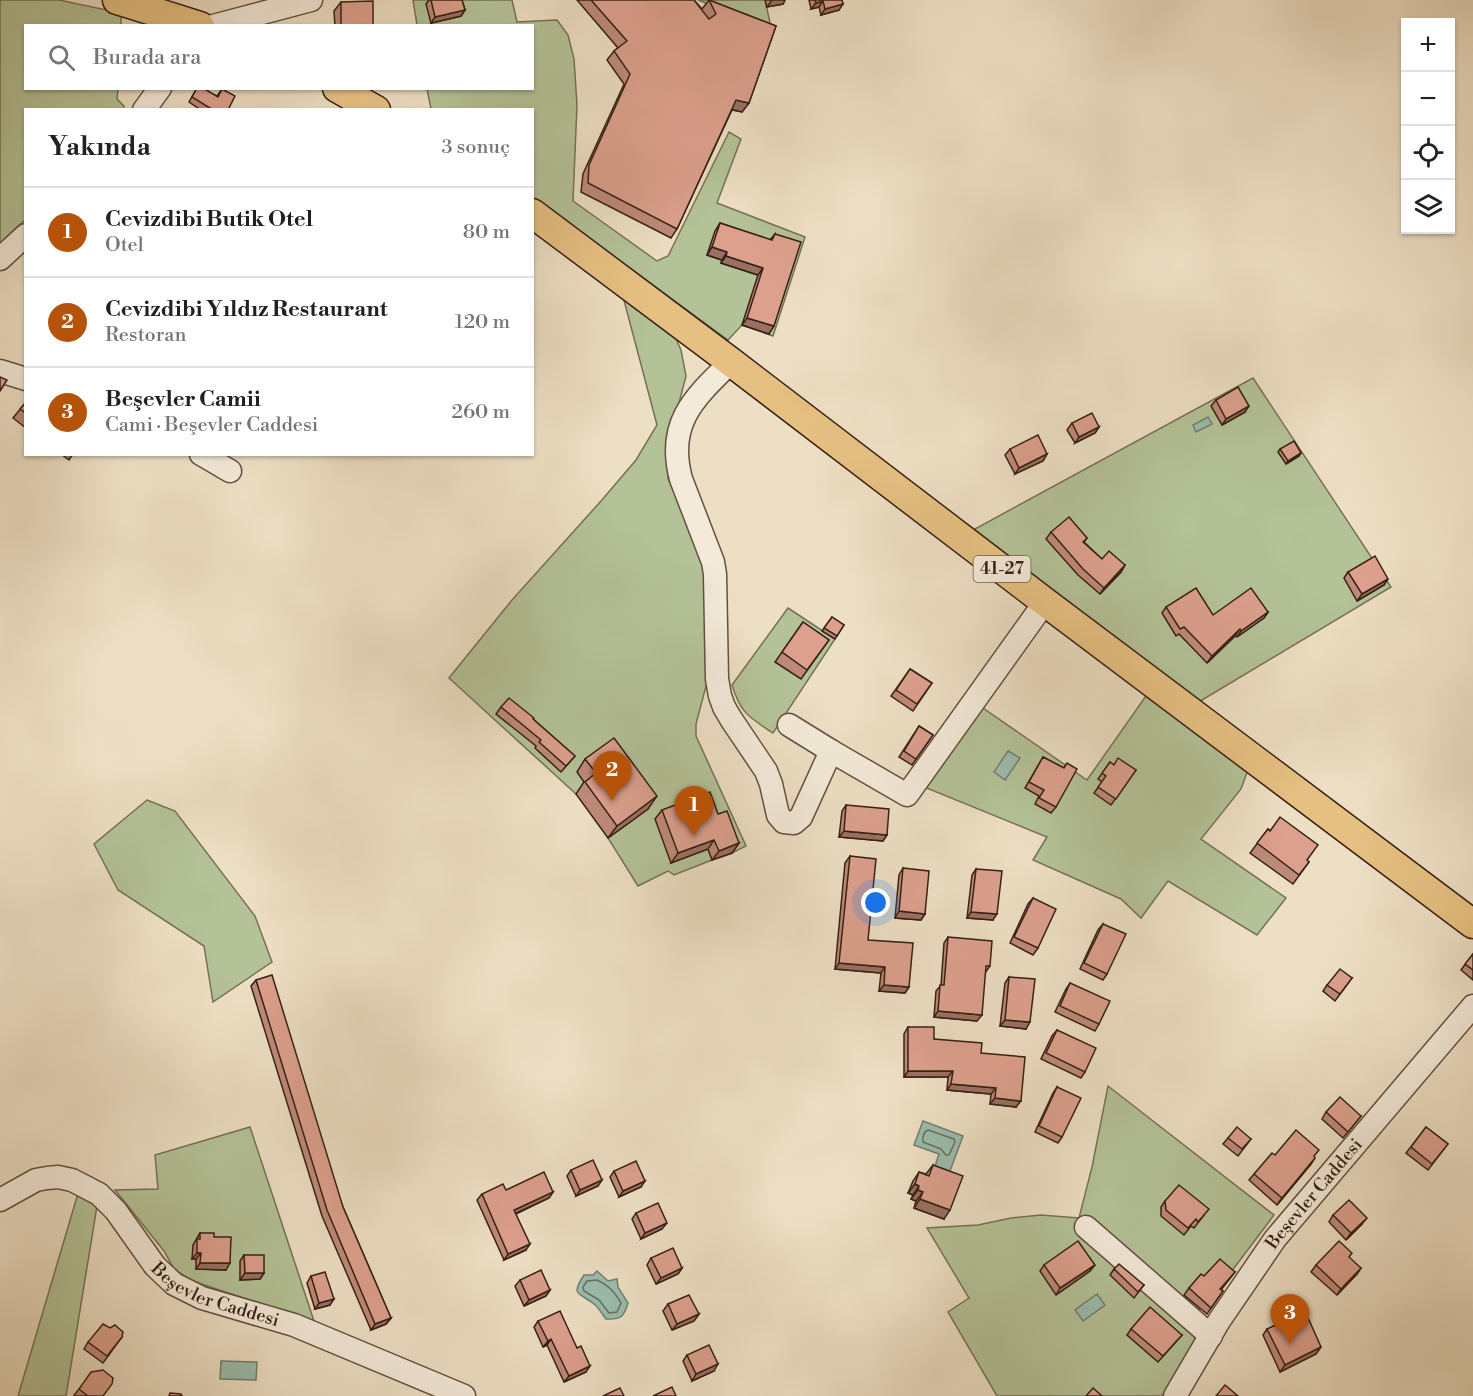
<!DOCTYPE html>
<html lang="tr">
<head>
<meta charset="utf-8">
<style>
	:root { --surface:#fff; --page:#f2f2f2; --text:#202124; --muted:#757577; --line:#e0e0e0; --accent:#b45309 }
	body { margin:0; font-family:"Libre Bodoni",serif; background:var(--page); color:var(--text) }
	.controls { position:absolute; right:18px; top:18px; display:grid; overflow:hidden; border-radius:0px; box-shadow:0 2px 4px #0004 }
	.controls button { width:54px; height:54px; display:grid; place-items:center; padding:0; border:0; border-bottom:2px solid var(--line); background:var(--surface); color:var(--text); font:30px sans-serif }
	.you { position:absolute; left:876px; top:903px; width:21px; height:21px; margin:-15px; border:4px solid #fff; border-radius:50%; background:#1a73e8; box-shadow:0 0 0 9px #1a73e833 }
	.badge { display:grid; place-items:center; width:39px; height:39px; border-radius:50%; background:var(--accent); color:#fff; font-size:20px; font-weight:700 }
	.pin { position:absolute; translate:-50% -50px; filter:drop-shadow(0 2px 3px #0008) }
	.pin::after { content:''; position:absolute; top:32px; width:21px; height:18px; background:inherit; clip-path:polygon(0 0,100% 0,50% 100%) }
	.list { margin:0; padding:0; list-style:none }
	h2 { display:flex; justify-content:space-between; align-items:center; height:78px; margin:0; padding:0 24px; font-size:26px }
	h2 small { font-size:20px; font-weight:400; color:var(--muted) }
	.list li { display:grid; grid-template-columns:39px 1fr auto; gap:18px; align-items:center; box-sizing:border-box; height:90px; padding:0 24px; border-top:2px solid var(--line) }
	.list b { display:block; font-size:22px; white-space:nowrap }
	.list p { margin:0; font-size:20px; white-space:nowrap; color:var(--muted) }
	.list em { font-size:20px; font-style:normal; color:var(--muted) }
	.icon { flex:none; width:33px; height:33px; fill:none; stroke:currentColor; stroke-width:2; stroke-linecap:round; stroke-linejoin:round }
	.map { position:relative; flex:none; width:1473px; height:1396px; overflow:hidden }
	.search { position:absolute; background:var(--surface); box-shadow:0 2px 4px #0004; left:24px; top:24px; width:510px; height:66px; display:flex; align-items:center; gap:15px; box-sizing:border-box; padding:0 21px; border-radius:0px; color:var(--muted); font-size:22px }
	.panel { position:absolute; background:var(--surface); box-shadow:0 2px 4px #0004; left:24px; top:108px; width:510px; height:348px; border-radius:0px }
	.map>svg:first-child { display:block }
	.green { fill:#b4c297; stroke:#767156; stroke-width:1.5 }
	.water { fill:#9abdad; stroke:#727e70; stroke-width:1.5 }
	.lines { fill:none; stroke-linecap:round; stroke-linejoin:round }
	.shore { stroke:#686e60; stroke-width:1.5 }
	.minor-casing { stroke:#645040; stroke-width:25 }
	.major-casing { stroke:#372014; stroke-width:31 }
	.minor { stroke:#f3ead9; stroke-width:22 }
	.major { stroke:#e6c082; stroke-width:28 }
	.wall { fill:#bd8a79; stroke:#372014; stroke-width:1.5 }
	.shaded-wall { fill:#9a7063; stroke:#372014; stroke-width:1.5 }
	.building { fill:#dca08d; stroke:#372014; stroke-width:1.5 }
	.labels { text-anchor:middle; dominant-baseline:central; stroke-width:4.5; stroke-linejoin:round; paint-order:stroke }
	.shield { fill:#f3ead9; stroke:#6f5d4f; stroke-width:1.5 }
	.shield-label { font-size:16px; font-weight:bold; fill:#372014 }
	.street-label { font-size:18px; fill:#372014; stroke:#f3ead9 }
</style>
</head>
<body>
<div class="map">
<svg width="1473" height="1396" viewBox="0 0 1473 1396">
	<rect width="100%" height="100%" fill="#eddfc4"/>
	<filter id="stains"><feTurbulence type="fractalNoise" baseFrequency=".00333" numOctaves="4"/><feColorMatrix values="0 0 0 0 .2 0 0 0 0 .09 0 0 0 0 .02 0 0 0 .5 -.17"/></filter>
	<radialGradient id="worn" r=".72"><stop offset=".6" stop-color="#630" stop-opacity="0"/><stop offset="1" stop-color="#630" stop-opacity=".3"/></radialGradient>
	<g class="green">
		<path d="M0,0H59L121,13V25L26,26V88L118,89L117,99L124,106L123,110H26L25,220L0,243Z"/>
		<path d="M413,0H512L517,22L557,20L568,35L574,59L577,105L573,201L657,261L668,256L729,132L741,139L717,203L805,237L773,336L742,325L728,340L533,197L532,110L431,109L427,89L532,88V26L417,25Z"/>
		<path d="M698,0H765L771,27Z"/>
		<path d="M621,289L672,330L681,350L686,376L667,449L668,478L697,542L707,569L710,671L696,724V736L746,846L732,853L720,820L708,849L712,860L674,875L668,871L638,886L608,838L648,808L577,771L587,786L576,794L449,678L512,600L601,501L636,460L657,425Z"/>
		<path d="M1253,378L1391,587L1197,703L973,530Z"/>
		<path d="M788,608L835,639L773,733C749,717 741,714 732,685Z"/>
		<path d="M1148,693L1249,767L1241,789L1201,839L1286,898L1257,935L1168,881L1141,918L1121,899L1033,860L1047,837L924,787L980,706L1087,780Z"/>
		<path d="M147,800L175,811L255,916L272,962L213,1002L204,946L118,890L94,844Z"/>
		<path d="M1108,1086L1274,1215L1228,1276L1198,1311L1199,1338L1162,1396H997L948,1312L969,1298L927,1228L978,1225L1011,1218L1041,1215L1079,1218L1092,1167Z"/>
		<path d="M250,1127L314,1321L192,1281L174,1269L164,1251L115,1190L158,1189L155,1155Z"/>
		<path d="M79,1190L97,1206L66,1396H18Z"/>
	</g>
	<g class="water">
		<path d="M1208,417L1212,424L1196,432L1193,425Z"/>
		<path d="M1008,751L1020,758L1005,780L994,772Z"/>
		<path d="M923,1121L963,1136L950,1171L935,1166L939,1154L914,1145Z"/>
		<path d="M597,1271L608,1281L617,1279L618,1287L628,1303C624,1316 622,1320 606,1319C602,1314 599,1308 594,1304C579,1292 570,1296 584,1275H593Z"/>
		<path d="M1097,1294L1105,1305L1083,1321L1075,1310Z"/>
		<path d="M221,1361L257,1362L256,1380L220,1379Z"/>
	</g>
	<g class="lines">
		<g class="shore">
			<path d="M928,1130L954,1139L955,1142L949,1155H946L941,1149L923,1142C922,1138 924,1131 928,1130Z"/>
			<path d="M597,1280C609,1286 614,1291 621,1303L617,1312L609,1313L599,1300L584,1291L583,1287L587,1281Z"/>
		</g>
		<defs>
			<g id="minor">
				<path d="M213,26L311,0"/>
				<path d="M144,110L160,88"/>
				<path d="M0,259L26,235"/>
				<path d="M731,362C694,398 666,423 681,479L713,562L715,574L717,679L720,696L724,707L731,719L766,771L771,784L778,815L784,822L794,823L801,817L831,751L907,795L1045,602"/>
				<path d="M0,371L26,379"/>
				<path d="M201,454L230,471"/>
				<path d="M789,725L831,751"/>
				<path id="s1" d="M0,1200L36,1180L47,1178L58,1177L72,1180L99,1194L116,1211L155,1266L174,1284L202,1298L294,1325L464,1396"/>
				<path d="M1086,1227L1211,1336"/>
				<path id="s2" d="M1175,1396L1219,1321L1275,1239L1473,1006"/>
			</g>
			<g id="major">
				<path d="M117,0L200,26"/>
				<path d="M337,88L376,110"/>
				<path d="M532,213L731,362L1045,602L1473,924"/>
			</g>
		</defs>
		<use href="#minor" class="minor-casing"/>
		<use href="#major" class="major-casing"/>
		<use href="#minor" class="minor"/>
		<use href="#major" class="major"/>
	</g>
	<g class="wall">
		<path d="M429,0H462L465,10L461,16L431,23L426,4Z"/>
		<path d="M577,0H694L702,9L709,0L776,26L749,103L742,112L732,110L677,229L671,238L581,192L583,174L624,84L607,60L614,51L618,48Z"/>
		<path d="M765,0H785L783,4L767,7Z"/>
		<path d="M809,0H842L839,10L821,15L819,7L811,9Z"/>
		<path d="M341,2L373,26H335L334,11Z"/>
		<path d="M197,88L217,96L222,89L228,110H201L189,102Z"/>
		<path d="M720,223L770,240L775,234L769,334L742,325L758,275L721,263L722,260L707,255L715,231Z"/>
		<path d="M1216,400L1245,412L1222,425L1211,406Z"/>
		<path d="M26,402V428L13,418Z"/>
		<path d="M1072,423L1099,427L1095,433L1075,443L1067,430Z"/>
		<path d="M1010,449L1047,454L1043,461L1015,474L1005,455Z"/>
		<path d="M1280,449L1301,453L1299,456L1286,464L1278,452Z"/>
		<path d="M61,454H73L69,460Z"/>
		<path d="M1051,532L1087,538L1084,542L1102,559L1125,565L1121,572L1100,594L1078,575L1046,539Z"/>
		<path d="M1348,572L1384,585L1357,601L1344,578Z"/>
		<path d="M1166,607L1213,615L1268,612L1264,618L1237,637L1235,636L1207,663L1179,634L1176,636L1162,613Z"/>
		<path d="M832,617L844,625L835,639L822,631Z"/>
		<path d="M803,622L829,640L801,679L775,662Z"/>
		<path d="M910,669L932,683L913,711L891,696Z"/>
		<path d="M501,707L533,719L575,756L561,772L535,748L536,746L496,714Z"/>
		<path d="M919,726L933,735L912,765L899,757Z"/>
		<path d="M1043,757L1064,768L1067,763L1056,807L1051,813L1035,804L1039,796L1025,788Z"/>
		<path d="M585,759L648,809L608,838L576,794L584,782L577,772Z"/>
		<path d="M1110,762L1114,765L1136,770L1111,805L1094,793L1102,782L1098,779Z"/>
		<path d="M846,805L887,835L883,841L839,837L842,811Z"/>
		<path d="M662,810L718,814L739,843L732,853L712,860L708,849L671,863L655,819Z"/>
		<path d="M1268,829L1309,862L1293,884L1250,853Z"/>
		<path d="M850,856L868,940L909,987L905,993L879,991L881,973L835,969L845,863Z"/>
		<path d="M903,868L925,914L921,920L895,918L899,875Z"/>
		<path d="M976,869L993,920L967,918L972,875Z"/>
		<path d="M1033,898L1038,948L1033,955L1010,943L1028,904Z"/>
		<path d="M1103,924L1107,974L1103,980L1080,969L1098,930Z"/>
		<path d="M948,937L990,966L985,973L977,1021L934,1017L936,991L941,985L944,943Z"/>
		<path d="M1473,954V980L1461,970Z"/>
		<path d="M1009,977L1026,1029L1000,1026L1005,983Z"/>
		<path d="M1352,978L1335,1001L1323,991L1327,985Z"/>
		<path d="M256,980L343,1207L391,1318L386,1324L371,1330L322,1216L251,986Z"/>
		<path d="M1070,983L1099,1024L1095,1031L1055,1012L1066,989Z"/>
		<path d="M908,1027L934,1039L981,1053L1016,1107L990,1104L991,1094L947,1090L948,1077H904V1034Z"/>
		<path d="M1057,1030L1085,1072L1081,1078L1041,1059L1052,1036Z"/>
		<path d="M1057,1087L1062,1137L1058,1143L1035,1132L1053,1093Z"/>
		<path d="M1326,1112L1361,1116L1343,1138L1322,1119Z"/>
		<path d="M1426,1127L1448,1144L1428,1170L1406,1153Z"/>
		<path d="M1228,1138L1251,1139L1238,1156L1223,1144Z"/>
		<path d="M1275,1155L1314,1157L1311,1164L1277,1205L1249,1180L1254,1174Z"/>
		<path d="M933,1165L944,1219L914,1208L916,1201L911,1199L913,1195L908,1193L913,1181L919,1172L926,1174Z"/>
		<path d="M571,1170L598,1186L576,1196L567,1176Z"/>
		<path d="M614,1171L641,1187L619,1197L610,1177Z"/>
		<path d="M506,1190L553,1192L549,1198L516,1214L526,1250L504,1260L477,1200L482,1194Z"/>
		<path d="M1165,1201L1204,1215L1194,1228L1191,1226L1184,1235L1161,1216V1207Z"/>
		<path d="M636,1213L662,1229L641,1239L632,1219Z"/>
		<path d="M1333,1215L1362,1224L1346,1240L1329,1222Z"/>
		<path d="M200,1233L214,1237L226,1270L196,1269V1259H192L193,1245Z"/>
		<path d="M244,1255L264,1273L260,1279L240,1280V1261Z"/>
		<path d="M651,1258L682,1268L678,1274L656,1284L647,1265Z"/>
		<path d="M1044,1265L1090,1271L1056,1295L1040,1271Z"/>
		<path d="M1316,1265L1361,1268L1357,1274L1337,1295L1311,1272Z"/>
		<path d="M1114,1269L1144,1285L1134,1298L1110,1275Z"/>
		<path d="M1235,1272L1221,1290L1223,1291L1207,1314L1184,1295L1189,1288L1204,1276Z"/>
		<path d="M311,1276L330,1305L315,1309L307,1283Z"/>
		<path d="M520,1280L550,1290L546,1296L524,1306L515,1286Z"/>
		<path d="M668,1304L699,1314L694,1321L672,1330L663,1311Z"/>
		<path d="M538,1321L586,1372L564,1382L547,1345L543,1347L534,1327Z"/>
		<path d="M1131,1329L1182,1335L1158,1362L1127,1335Z"/>
		<path d="M1267,1329L1321,1347L1316,1354L1280,1372L1263,1335Z"/>
		<path d="M122,1337L103,1363L84,1349L88,1342Z"/>
		<path d="M687,1355L714,1371L692,1381L683,1361Z"/>
		<path d="M79,1389L103,1396H76L74,1395Z"/>
	</g>
	<g class="shaded-wall">
		<path d="M772,0H785L783,4L767,7Z"/>
		<path d="M823,1L819,7L811,9L816,3Z"/>
		<path d="M843,4L839,10L821,15L825,9Z"/>
		<path d="M465,10L461,16L431,23L435,17Z"/>
		<path d="M736,100L749,103L742,112L730,109Z"/>
		<path d="M712,247L727,252L722,260L707,255Z"/>
		<path d="M726,256L763,268L758,275L721,263Z"/>
		<path d="M747,318L774,326L769,334L742,325Z"/>
		<path d="M1249,406L1245,412L1222,425L1226,419Z"/>
		<path d="M1099,427L1095,433L1075,443L1079,437Z"/>
		<path d="M1301,453L1299,456L1286,464L1288,461Z"/>
		<path d="M1047,454L1043,461L1015,474L1019,468Z"/>
		<path d="M1125,565L1121,572L1100,594L1104,588Z"/>
		<path d="M1388,579L1384,585L1357,601L1362,594Z"/>
		<path d="M1268,612L1264,618L1237,637L1241,631Z"/>
		<path d="M1240,629L1235,636L1207,663L1212,656Z"/>
		<path d="M657,796L648,809L608,838L617,826Z"/>
		<path d="M844,831L887,835L883,841L839,837Z"/>
		<path d="M714,840L708,849L671,863L678,853Z"/>
		<path d="M739,843L732,853L712,860L719,851Z"/>
		<path d="M899,911L925,914L921,920L895,918Z"/>
		<path d="M971,912L997,914L993,920L967,918Z"/>
		<path d="M839,963L885,967L881,973L835,969Z"/>
		<path d="M884,985L909,987L905,993L879,991Z"/>
		<path d="M938,1011L982,1015L977,1021L934,1017Z"/>
		<path d="M1005,1020L1030,1022L1026,1029L1000,1026Z"/>
		<path d="M908,1071H953L948,1077H904Z"/>
		<path d="M951,1084L996,1088L991,1094L947,1090Z"/>
		<path d="M995,1098L1021,1101L1016,1107L990,1104Z"/>
		<path d="M1315,1158L1311,1164L1277,1205L1282,1198Z"/>
		<path d="M602,1180L598,1186L576,1196L580,1190Z"/>
		<path d="M645,1181L641,1187L619,1197L623,1191Z"/>
		<path d="M915,1184L919,1186L913,1195L908,1193Z"/>
		<path d="M918,1190L923,1192L916,1201L911,1199Z"/>
		<path d="M553,1192L549,1198L510,1216L514,1210Z"/>
		<path d="M920,1199L950,1210L944,1219L914,1208Z"/>
		<path d="M1367,1218L1362,1224L1346,1240L1351,1233Z"/>
		<path d="M667,1223L662,1229L641,1239L645,1233Z"/>
		<path d="M530,1244L526,1250L504,1260L508,1254Z"/>
		<path d="M197,1253H201L196,1259H192Z"/>
		<path d="M200,1263H230L226,1270L196,1269Z"/>
		<path d="M1095,1265L1090,1271L1056,1295L1060,1288Z"/>
		<path d="M682,1268L678,1274L656,1284L661,1278Z"/>
		<path d="M1361,1268L1357,1274L1337,1295L1341,1289Z"/>
		<path d="M245,1273H264L260,1279L240,1280Z"/>
		<path d="M550,1290L546,1296L524,1306L529,1300Z"/>
		<path d="M334,1299L330,1305L315,1309L319,1303Z"/>
		<path d="M699,1314L694,1321L672,1330L677,1324Z"/>
		<path d="M391,1318L386,1324L371,1330L375,1324Z"/>
		<path d="M551,1339L547,1345L543,1347L548,1341Z"/>
		<path d="M1321,1347L1316,1354L1280,1372L1285,1365Z"/>
		<path d="M718,1364L714,1371L692,1381L696,1374Z"/>
		<path d="M590,1366L586,1372L564,1382L569,1376Z"/>
	</g>
	<g class="building">
		<path d="M431,0H462L465,10L435,17Z"/>
		<path d="M591,0H694L709,19L716,14L709,0L776,26L749,103L736,100L677,229L588,183L589,165L630,74L614,51L627,41Z"/>
		<path d="M815,0H842L843,4L825,9L823,1L816,3Z"/>
		<path d="M373,1V26H341V2Z"/>
		<path d="M197,88H203L218,97L222,89L235,96L228,110H213L192,97Z"/>
		<path d="M720,223L772,240L775,234L801,242L774,326L747,318L763,268L726,256L727,252L712,247Z"/>
		<path d="M0,377L7,380L0,391Z"/>
		<path d="M1238,387L1249,406L1226,419L1216,400Z"/>
		<path d="M26,402V413L20,409Z"/>
		<path d="M1092,413L1099,427L1079,437L1072,423Z"/>
		<path d="M1038,435L1047,454L1019,468L1010,449Z"/>
		<path d="M1294,441L1301,453L1288,461L1280,449Z"/>
		<path d="M1069,517L1087,538L1083,542L1102,559L1109,551L1125,565L1104,588L1083,569L1051,532Z"/>
		<path d="M1375,556L1388,579L1362,594L1348,572Z"/>
		<path d="M1196,588L1213,615L1251,588L1268,612L1241,631L1240,629L1212,656L1184,627L1180,629L1166,607Z"/>
		<path d="M832,617L844,625L837,636L824,628Z"/>
		<path d="M803,622L829,640L807,670L782,652Z"/>
		<path d="M910,669L932,683L917,704L896,690Z"/>
		<path d="M509,698L534,718L533,719L575,756L566,766L539,742L541,740L501,707Z"/>
		<path d="M919,726L933,735L916,759L904,751Z"/>
		<path d="M614,738L657,796L617,826L585,782L596,773L585,759Z"/>
		<path d="M1043,757L1064,768L1067,763L1077,769L1056,807L1039,798L1044,790L1029,782Z"/>
		<path d="M1118,758L1136,770L1116,799L1098,787L1106,776L1102,773L1110,762L1114,765Z"/>
		<path d="M710,792L718,814L727,811L739,843L719,851L714,840L678,853L662,810Z"/>
		<path d="M846,805L889,809L887,835L844,831Z"/>
		<path d="M1280,817L1318,845L1307,860L1309,862L1299,875L1257,843L1268,829L1270,831Z"/>
		<path d="M850,856L876,859L868,940L913,943L909,987L884,985L885,967L839,963Z"/>
		<path d="M903,868L929,871L925,914L899,911Z"/>
		<path d="M976,869L1002,871L997,914L971,912Z"/>
		<path d="M1033,898L1056,909L1038,948L1014,937Z"/>
		<path d="M1103,924L1126,934L1107,974L1084,963Z"/>
		<path d="M948,937L992,941L990,966H986L982,1015L938,1011L940,985H944Z"/>
		<path d="M1473,954V970L1465,964Z"/>
		<path d="M1340,969L1352,978L1340,994L1327,985Z"/>
		<path d="M272,975L343,1207L391,1318L375,1324L327,1210L256,980Z"/>
		<path d="M1009,977L1035,979L1030,1022L1005,1020Z"/>
		<path d="M1070,983L1110,1001L1099,1024L1060,1006Z"/>
		<path d="M908,1027H934V1039L982,1043L981,1053L1025,1057L1021,1101L995,1098L996,1088L951,1084L953,1071H908Z"/>
		<path d="M1057,1030L1096,1048L1085,1072L1046,1053Z"/>
		<path d="M1057,1087L1081,1098L1062,1137L1039,1126Z"/>
		<path d="M1340,1097L1361,1116L1348,1132L1326,1112Z"/>
		<path d="M1237,1127L1251,1139L1242,1149L1228,1138Z"/>
		<path d="M1426,1127L1448,1144L1432,1164L1411,1147Z"/>
		<path d="M1296,1130L1319,1150L1314,1156L1315,1158L1282,1198L1254,1174L1272,1153L1275,1155Z"/>
		<path d="M593,1160L602,1180L580,1190L571,1170Z"/>
		<path d="M636,1161L645,1181L623,1191L614,1171Z"/>
		<path d="M933,1165L963,1176L950,1210L920,1199L923,1192L918,1190L919,1186L915,1184L919,1172L929,1176Z"/>
		<path d="M544,1172L553,1192L514,1210L530,1244L508,1254L482,1194L503,1184L506,1190Z"/>
		<path d="M1179,1185L1209,1209L1198,1222L1196,1219L1188,1228L1166,1210L1165,1201Z"/>
		<path d="M1349,1200L1367,1218L1351,1233L1333,1215Z"/>
		<path d="M658,1203L667,1223L645,1233L636,1213Z"/>
		<path d="M200,1233H214V1237H231L230,1263H200L201,1253H197V1239H200Z"/>
		<path d="M1078,1241L1095,1265L1060,1288L1044,1265Z"/>
		<path d="M1339,1241L1352,1253L1349,1257L1361,1268L1341,1289L1316,1265Z"/>
		<path d="M673,1248L682,1268L661,1278L651,1258Z"/>
		<path d="M244,1255H264V1273H245Z"/>
		<path d="M1220,1259L1235,1272L1220,1289L1223,1291L1211,1308L1189,1288L1201,1274L1204,1276Z"/>
		<path d="M1119,1264L1144,1285L1138,1292L1114,1269Z"/>
		<path d="M541,1270L550,1290L529,1300L520,1280Z"/>
		<path d="M325,1272L334,1299L319,1303L311,1276Z"/>
		<path d="M689,1295L699,1314L677,1324L668,1304Z"/>
		<path d="M1150,1307L1182,1335L1163,1356L1131,1329Z"/>
		<path d="M560,1311L577,1348L581,1346L590,1366L569,1376L551,1339L548,1341L538,1321Z"/>
		<path d="M1305,1311L1321,1347L1285,1365L1267,1329Z"/>
		<path d="M103,1324L110,1328L115,1325L123,1332L122,1337L107,1356L88,1342Z"/>
		<path d="M709,1345L718,1364L696,1374L687,1355Z"/>
		<path d="M103,1370L113,1378L112,1384L103,1396H88L79,1389L91,1372Z"/>
		<path d="M1225,1385L1238,1396H1216Z"/>
		<path d="M672,1387L676,1396H653Z"/>
		<path d="M620,1388L624,1396H603Z"/>
		<path d="M1093,1388L1102,1396H1086Z"/>
		<path d="M170,1393L181,1394L182,1396H169Z"/>
	</g>
	<g class="labels">
		<rect class="shield" x="973.5" y="556" width="57" height="26" rx="4.5"/>
		<g class="shield-label">
			<text x="1002" y="569">41-27</text>
		</g>
		<g class="street-label">
			<text stroke="none"><textPath href="#s2" startOffset="246">Beşevler Caddesi</textPath></text>
			<text stroke="none"><textPath href="#s1" startOffset="268">Beşevler Caddesi</textPath></text>
		</g>
	</g>
	<rect width="100%" height="100%" filter="url(#stains)"/>
	<rect width="100%" height="100%" fill="url(#worn)"/>
</svg>
<div class="controls">
<button>+</button>
<button>−</button>
<button><svg class="icon" aria-label="locate" viewBox="0 0 24 24"><circle cx="12" cy="12" r="6"/><path d="M12 2v4M12 18v4M2 12h4M18 12h4"/></svg></button>
<button><svg class="icon" aria-label="layers" viewBox="0 0 24 24"><path d="M12 4l9 5-9 5-9-5zM3 14l9 5 9-5"/></svg></button>
</div>
<div class="you"></div>
<div class="pin badge" style="left:694px;top:836px">1</div>
<div class="pin badge" style="left:612px;top:801px">2</div>
<div class="pin badge" style="left:1290px;top:1344px">3</div>
<div class="search"><svg class="icon" aria-label="search" viewBox="0 0 24 24"><circle cx="10" cy="10" r="6"/><path d="M15 15l6 6"/></svg>Burada ara</div>
<section class="panel">
<h2>Yakında<small>3 sonuç</small></h2>
<ul class="list">
<li><span class="badge">1</span><div><b>Cevizdibi Butik Otel</b><p>Otel</p></div><em>80 m</em></li>
<li><span class="badge">2</span><div><b>Cevizdibi Yıldız Restaurant</b><p>Restoran</p></div><em>120 m</em></li>
<li><span class="badge">3</span><div><b>Beşevler Camii</b><p>Cami · Beşevler Caddesi</p></div><em>260 m</em></li>
</ul>
</section>
</div>
</body>
</html>
